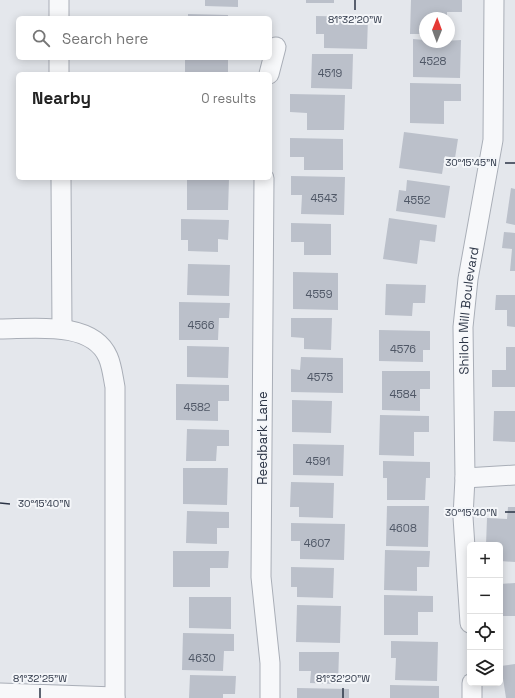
<!DOCTYPE html>
<html lang="en">
<head>
<meta charset="utf-8">
<style>
	:root { --surface:#fff; --page:#f2f2f2; --text:#222; --muted:#767676; --line:#e0e0e0 }
	body { margin:0; font-family:"Space Grotesk",sans-serif; background:var(--page); color:var(--text) }
	.controls { position:absolute; right:12px; bottom:12px; display:grid; overflow:hidden; border-radius:6px; box-shadow:0 2px 10px #0003 }
	.controls button { width:36px; height:36px; display:grid; place-items:center; padding:0; border:0; border-bottom:1px solid var(--line); background:var(--surface); color:var(--text); font:20px sans-serif }
	.compass { position:absolute; left:419px; top:12px; width:36px; height:36px; border-radius:50%; background:var(--surface); box-shadow:0 2px 10px #0003; rotate:1deg }
	.list { margin:0; padding:0; list-style:none }
	h2 { display:flex; justify-content:space-between; align-items:center; height:52px; margin:0; padding:0 16px; font-size:17px }
	h2 small { font-size:13px; font-weight:400; color:var(--muted) }
	.icon { flex:none; width:22px; height:22px; fill:none; stroke:currentColor; stroke-width:2; stroke-linecap:round; stroke-linejoin:round }
	.map { position:relative; flex:none; width:515px; height:698px; overflow:hidden }
	.search { position:absolute; background:var(--surface); box-shadow:0 2px 10px #0003; left:16px; top:16px; width:256px; height:44px; display:flex; align-items:center; gap:10px; box-sizing:border-box; padding:0 14px; border-radius:6px; color:var(--muted); font-size:15px }
	.panel { position:absolute; background:var(--surface); box-shadow:0 2px 10px #0003; left:16px; top:72px; width:256px; height:108px; border-radius:6px }
	.map>svg:first-child { display:block }
	.building { fill:#bbc0ca }
	.lines { fill:none; stroke-linecap:round; stroke-linejoin:round }
	.minor-casing { stroke:#a9aeb7; stroke-width:21 }
	.minor { stroke:#f7f8fa; stroke-width:19 }
	.ticks { fill:none; stroke:#2b3445; stroke-width:1.5 }
	.labels { text-anchor:middle; dominant-baseline:central; stroke-width:4; stroke-linejoin:round; paint-order:stroke }
	.number-label { font-size:11px; fill:#4f5766 }
	.street-label { font-size:13px; fill:#2b3445; stroke:#f4f6f9 }
	.ticks-label { font-size:10px; text-anchor:middle; fill:#2b3445; stroke:#f4f6f9; stroke-width:4; stroke-linejoin:round; paint-order:stroke }
</style>
</head>
<body>
<div class="map">
<svg width="515" height="698" viewBox="0 0 515 698">
	<rect width="100%" height="100%" fill="#e4e7ec"/>
	<g class="building">
		<path d="M205,0H238V7L205,6Z"/>
		<rect x="306" y="0" width="28" height="3"/>
		<path d="M411,0H462V12H447V18H425V34H410Z"/>
		<path d="M188,14L228,15V18H188Z"/>
		<path d="M316,16L368,17L367,49L324,48V34H316Z"/>
		<path d="M413,39L425,40V42L461,40L460,78L413,77Z"/>
		<path d="M312,54H353L352,89L311,88Z"/>
		<rect x="185" y="58" width="43" height="16"/>
		<path d="M410,83L461,84V101H444V124L410,123Z"/>
		<path d="M290,94L345,95L344,130H307V113L290,112Z"/>
		<path d="M404,132L458,139L455,158L445,156L442,174L399,168Z"/>
		<path d="M290,138L343,139V170H304V157H290Z"/>
		<path d="M291,176L345,177L344,215L301,214L302,195H291Z"/>
		<path d="M187,178H229L228,210H187Z"/>
		<path d="M407,180L450,186L445,218L396,211L399,190L406,191Z"/>
		<path d="M511,188L515,189V225L506,223Z"/>
		<path d="M389,218L437,225L435,242L420,240L417,264L383,259Z"/>
		<path d="M181,219L229,220L228,240L218,239V252L188,251V240H181Z"/>
		<path d="M291,223L331,224V255H304V242H291Z"/>
		<path d="M504,232L515,233V271H510L512,249L502,248Z"/>
		<path d="M188,264L230,265L229,296L187,295Z"/>
		<path d="M293,272L338,273V310L293,309Z"/>
		<path d="M386,284L426,285L425,303H413L412,316L385,315Z"/>
		<path d="M496,295H515V327L507,326V310H495Z"/>
		<path d="M179,302L230,303L229,318H219L218,340H179Z"/>
		<path d="M291,318H332L331,350L304,349V338L291,337Z"/>
		<path d="M379,330L430,331V350H423V362L379,361Z"/>
		<path d="M187,346L229,347L228,378L187,377Z"/>
		<path d="M506,347H515V387H492V370H506Z"/>
		<path d="M301,357L343,358V393L291,392V369L300,370Z"/>
		<path d="M382,371H430V389H420V411L382,410Z"/>
		<path d="M176,384L229,385V401H218V421L176,420Z"/>
		<path d="M292,400L332,401L331,433L292,432Z"/>
		<path d="M494,411H515V442L493,441Z"/>
		<path d="M380,415L429,416V432H414V456L379,455Z"/>
		<path d="M187,429L229,430V446H217L216,461H186Z"/>
		<path d="M293,444L344,445L343,476L293,475Z"/>
		<path d="M383,461L430,462V478H426L425,500H387V478H383Z"/>
		<path d="M183,468H228L227,505L183,504Z"/>
		<path d="M291,482L334,483L333,518L299,517V507H290Z"/>
		<path d="M387,506H429L428,547L386,546Z"/>
		<path d="M508,507H515V562L500,561V545H486L487,518L507,519Z"/>
		<path d="M187,511L229,512V528H217V544L186,543Z"/>
		<path d="M291,523L345,524L344,560L300,559V541H291Z"/>
		<path d="M385,550L430,551L429,567H417V591L384,590Z"/>
		<path d="M173,551H229L228,568H210V587H173Z"/>
		<path d="M291,567L334,568L333,598L297,597V587H291Z"/>
		<path d="M515,583V616H500V584Z"/>
		<path d="M384,595L433,596V612H418V635H384Z"/>
		<path d="M189,597H231V629L189,628Z"/>
		<path d="M297,605L341,606L340,643L296,642Z"/>
		<path d="M183,633L234,634V651H224L223,671L182,670Z"/>
		<path d="M391,641L438,642L437,681L395,680L396,658H391Z"/>
		<path d="M299,652H339L338,684L310,683L311,671H299Z"/>
		<path d="M515,664V698H506L501,666Z"/>
		<path d="M190,675L236,676L235,694H223V698H189Z"/>
		<path d="M390,685L439,686V698H390Z"/>
		<path d="M297,688L349,689V698H297Z"/>
	</g>
	<g class="lines">
		<defs>
			<g id="minor">
				<path d="M59,0V18"/>
				<path d="M59,58V74"/>
				<path d="M269,74L276,47"/>
				<path d="M61,178L62,329"/>
				<path d="M264,178L261,577L270,663V698"/>
				<path d="M0,329C32,329 92,320 108,357C112,366 113,377 115,387V698"/>
				<path d="M465,478L515,475"/>
				<path id="s1" d="M470,623L463,517L465,478L463,327L468,279L493,140L494,0"/>
				<path d="M472,683V698"/>
				<path d="M0,693L115,697"/>
			</g>
		</defs>
		<use href="#minor" class="minor-casing"/>
		<use href="#minor" class="minor"/>
	</g>
	<path class="ticks" d="M355,10V0M505,163H515M0,503L10,504M505,512H515M40,698V688M343,698V688"/>
	<g class="labels">
		<g class="number-label">
			<text x="433" y="61">4528</text>
			<text x="330" y="73">4519</text>
			<text x="324" y="198">4543</text>
			<text x="417" y="200">4552</text>
			<text x="319" y="294">4559</text>
			<text x="201" y="325">4566</text>
			<text x="403" y="349">4576</text>
			<text x="320" y="377">4575</text>
			<text x="403" y="394">4584</text>
			<text x="197" y="407">4582</text>
			<text x="318" y="461">4591</text>
			<text x="403" y="528">4608</text>
			<text x="317" y="543">4607</text>
			<text x="202" y="658">4630</text>
		</g>
		<g class="street-label">
			<text stroke="none"><textPath href="#s1" startOffset="313">Shiloh Mill Boulevard</textPath></text>
			<text transform="translate(262 438) rotate(-90)">Reedbark Lane</text>
		</g>
	</g>
	<g class="ticks-label">
		<text x="355" y="23">81°32'20"W</text>
		<text x="471" y="166">30°15'45"N</text>
		<text x="44" y="507">30°15'40"N</text>
		<text x="471" y="516">30°15'40"N</text>
		<text x="40" y="682">81°32'25"W</text>
		<text x="343" y="682">81°32'20"W</text>
	</g>
</svg>
<div class="controls">
<button>+</button>
<button>−</button>
<button><svg class="icon" aria-label="locate" viewBox="0 0 24 24"><circle cx="12" cy="12" r="6"/><path d="M12 2v4M12 18v4M2 12h4M18 12h4"/></svg></button>
<button><svg class="icon" aria-label="layers" viewBox="0 0 24 24"><path d="M12 4l9 5-9 5-9-5zM3 14l9 5 9-5"/></svg></button>
</div>
<svg class="compass" viewBox="-18 -18 36 36"><path d="M0-13l5 13h-10z" fill="#e53935"/><path d="M0 13l5-13h-10z" fill="#767676"/></svg>
<div class="search"><svg class="icon" aria-label="search" viewBox="0 0 24 24"><circle cx="10" cy="10" r="6"/><path d="M15 15l6 6"/></svg>Search here</div>
<section class="panel">
<h2>Nearby<small>0 results</small></h2>
<ul class="list">
</ul>
</section>
</div>
</body>
</html>
